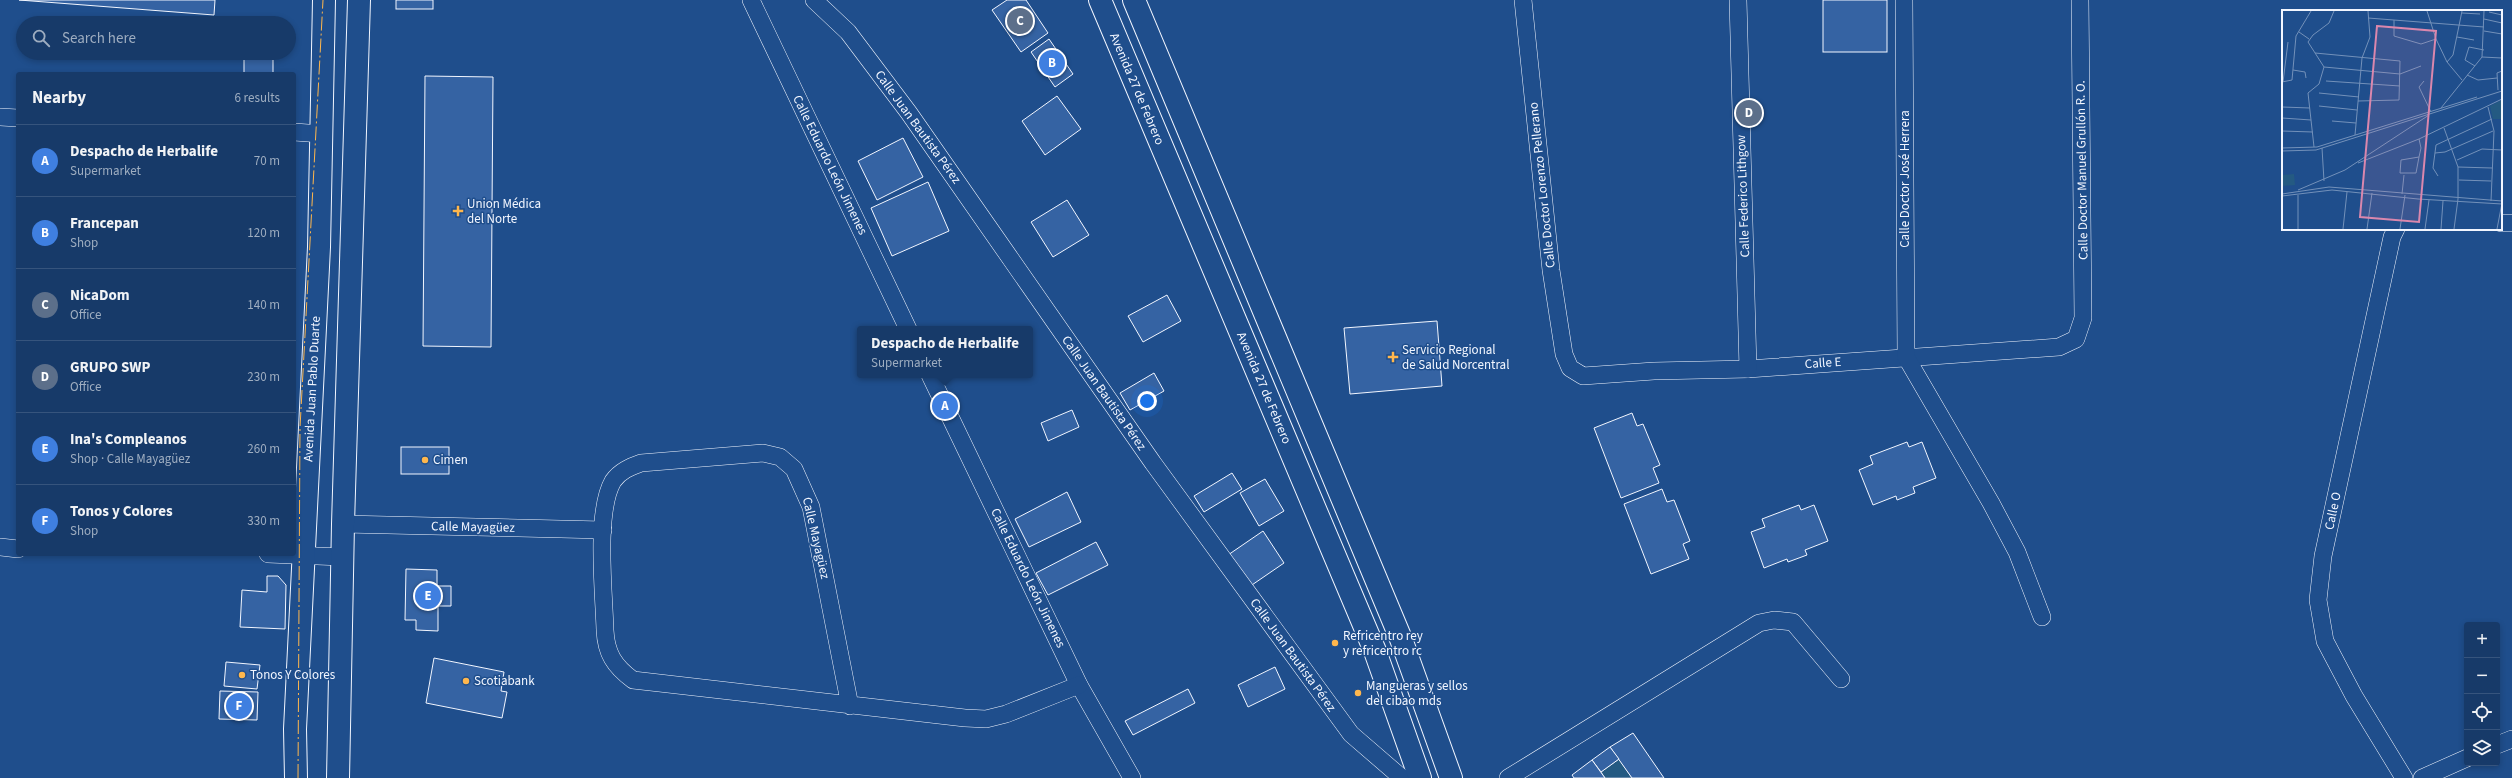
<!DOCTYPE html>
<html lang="en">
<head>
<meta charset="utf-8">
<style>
	:root { --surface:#173a69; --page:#20416f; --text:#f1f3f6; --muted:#9eadc0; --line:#36547d; --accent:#8bbbb9 }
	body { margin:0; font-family:"Source Sans 3",sans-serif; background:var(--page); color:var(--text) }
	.controls { position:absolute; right:12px; bottom:12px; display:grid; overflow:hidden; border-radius:4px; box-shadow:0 2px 6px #0003 }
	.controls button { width:36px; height:36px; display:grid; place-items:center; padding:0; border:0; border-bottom:1px solid var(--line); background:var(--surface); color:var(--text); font:20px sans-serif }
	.you { position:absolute; left:1147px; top:401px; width:14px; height:14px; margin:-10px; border:3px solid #fff; border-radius:50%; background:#1a73e8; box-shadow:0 0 0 6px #1a73e833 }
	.badge { display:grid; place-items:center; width:26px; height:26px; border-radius:50%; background:var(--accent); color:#fff; font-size:13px; font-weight:700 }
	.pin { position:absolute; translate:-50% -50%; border:2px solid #fff; box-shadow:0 1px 4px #0006 }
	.popup { position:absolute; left:857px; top:326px; width:176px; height:52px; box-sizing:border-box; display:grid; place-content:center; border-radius:4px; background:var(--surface); filter:drop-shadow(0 1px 3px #0005); font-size:13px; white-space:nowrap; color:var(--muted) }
	.popup b { font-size:15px; color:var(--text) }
	.popup::after { content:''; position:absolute; left:50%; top:100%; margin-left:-8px; border:8px solid transparent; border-top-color:var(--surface) }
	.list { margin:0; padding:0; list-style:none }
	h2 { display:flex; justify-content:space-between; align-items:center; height:52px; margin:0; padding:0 16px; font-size:17px }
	h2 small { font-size:13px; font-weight:400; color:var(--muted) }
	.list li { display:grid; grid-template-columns:26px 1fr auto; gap:12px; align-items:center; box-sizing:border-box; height:72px; padding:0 16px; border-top:1px solid var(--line) }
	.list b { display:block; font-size:15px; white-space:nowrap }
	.list p { margin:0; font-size:13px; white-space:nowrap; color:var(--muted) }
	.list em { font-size:13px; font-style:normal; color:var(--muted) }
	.icon { flex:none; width:22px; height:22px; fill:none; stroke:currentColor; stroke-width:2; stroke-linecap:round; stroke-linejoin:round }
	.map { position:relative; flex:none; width:2512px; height:778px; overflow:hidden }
	.search { position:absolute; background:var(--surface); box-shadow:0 2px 6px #0003; left:16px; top:16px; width:280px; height:44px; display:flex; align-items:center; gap:10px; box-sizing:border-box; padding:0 14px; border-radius:22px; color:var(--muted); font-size:15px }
	.panel { position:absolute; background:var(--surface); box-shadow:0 2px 6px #0003; left:16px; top:72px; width:280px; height:484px; border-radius:4px }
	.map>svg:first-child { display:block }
	.green { fill:#245a82; stroke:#a8bbd7 }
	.building { fill:#3563a3; stroke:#f2f6ff }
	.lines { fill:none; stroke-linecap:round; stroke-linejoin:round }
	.minor-casing { stroke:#f2f6ff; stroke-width:18 }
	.primary-casing { stroke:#f2f6ff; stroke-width:24 }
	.minor { stroke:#1f4e8c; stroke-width:17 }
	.primary { stroke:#1f4e8c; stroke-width:22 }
	.power { stroke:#ffb74d; stroke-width:1; stroke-dasharray:14 3 2 3; stroke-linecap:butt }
	.poi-dot { fill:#ffb74d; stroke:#1f4e8c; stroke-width:1.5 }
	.labels { text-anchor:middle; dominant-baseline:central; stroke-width:3; stroke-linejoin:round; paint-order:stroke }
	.street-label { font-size:13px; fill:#f2f6ff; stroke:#1f4e8c }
	.poi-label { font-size:13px; fill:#f2f6ff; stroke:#1f4e8c; text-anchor:start }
	.inset-road { fill:none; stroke:#7391ba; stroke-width:1 }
	.view { fill:#da87ad; fill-opacity:0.15; stroke:#da87ad; stroke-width:2 }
	.inset-edge { fill:none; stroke:#f2f6ff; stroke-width:2 }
</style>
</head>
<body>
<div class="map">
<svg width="2512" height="778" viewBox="0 0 2512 778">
	<rect width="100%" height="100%" fill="#1f4e8c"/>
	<path class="green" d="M1619,759L1632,778H1605L1601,772Z"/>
	<g class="building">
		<path d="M19,0H215L214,15Z"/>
		<rect x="396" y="0" width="37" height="9"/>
		<path d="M1007,0H1026L1048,33L1021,52L992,10Z"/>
		<rect x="1823" y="0" width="64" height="52"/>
		<path d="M1049,39L1073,74L1055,87L1031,52Z"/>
		<rect x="244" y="55" width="29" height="19"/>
		<path d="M425,76L493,77L491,347L423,346Z"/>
		<path d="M1057,96L1081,129L1045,155L1022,121Z"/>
		<path d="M903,138L923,177L877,200L858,161Z"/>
		<path d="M928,182L949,231L892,256L871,208Z"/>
		<path d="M1067,200L1089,235L1053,257L1031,222Z"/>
		<path d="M1167,295L1181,321L1143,342L1128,316Z"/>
		<path d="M1437,321L1442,386L1350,394L1344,328Z"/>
		<path d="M1154,373L1164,391L1130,410L1120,393Z"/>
		<path d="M1072,410L1079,427L1048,441L1041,423Z"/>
		<path d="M1632,413L1637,426L1643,424L1660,465L1653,468L1659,483L1621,498L1594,428Z"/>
		<path d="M1907,442L1909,447L1922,442L1936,478L1913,487L1915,493L1897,500L1896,496L1873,505L1859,470L1873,464L1870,456Z"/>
		<rect x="401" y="447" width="48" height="27"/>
		<path d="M1232,473L1242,489L1204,512L1194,496Z"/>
		<path d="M1265,479L1284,511L1259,526L1240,493Z"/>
		<path d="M1662,489L1667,502L1674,500L1690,541L1683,544L1689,559L1651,574L1624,504Z"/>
		<path d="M1067,492L1081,522L1029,547L1015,519Z"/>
		<path d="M1799,505L1801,510L1814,505L1828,541L1805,550L1807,555L1788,562L1787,559L1764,568L1751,532L1765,527L1762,519Z"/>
		<path d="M1263,531L1284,563L1249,587L1228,555Z"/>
		<path d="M1096,542L1108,565L1048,595L1036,573Z"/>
		<path d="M406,569L437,570V586H451V606H438V631L416,630V620H405Z"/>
		<path d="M267,576H278L286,585L285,629L240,627L242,590L267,592Z"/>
		<path d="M434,658L504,672L501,691L507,692L502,718L426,703Z"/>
		<path d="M226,662L260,665L257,689L224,686Z"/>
		<path d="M1275,667L1285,689L1248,707L1238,685Z"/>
		<path d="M1188,689L1195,703L1133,735L1125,721Z"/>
		<path d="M220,691L258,692L257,720L219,719Z"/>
		<path d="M1633,733L1664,778H1632L1610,747Z"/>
		<path d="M1610,747L1619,759L1601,772L1592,760Z"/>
		<path d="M1592,760L1605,778H1574L1572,775Z"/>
	</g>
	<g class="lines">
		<defs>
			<g id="minor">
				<path d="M751,0L908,329"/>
				<path d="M814,0L848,32L909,113L1153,463L1351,734L1402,778"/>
				<path d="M1523,0L1551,270L1564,354L1570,368L1583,376L1654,371L1748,369L2059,347L2076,339L2083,318L2080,0"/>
				<path d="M1738,0L1748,369"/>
				<path d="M1904,0L1906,357L1991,503L2017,552L2042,617"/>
				<path d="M0,117L18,118"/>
				<path d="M294,132L322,134"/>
				<path d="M2501,223H2512"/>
				<path d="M2396,229L2392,237L2323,556L2318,600L2325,641L2354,696L2404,778"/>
				<path d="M930,375L1079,685L1132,778"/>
				<path d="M343,524L603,530"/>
				<path d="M0,547L18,549"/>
				<path d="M268,554L342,557"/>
				<path d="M850,706L811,507L794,469L780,457L763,453L641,463C630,467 620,471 613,481C595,512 604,593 605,630C606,653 614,666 633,680L965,718L986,719L1006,714L1079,685"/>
				<path d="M2497,745L2512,739"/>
				<path d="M1508,778L1759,623L1774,620L1793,622L1841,679"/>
				<path d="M2422,778L2467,758"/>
			</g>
			<g id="primary">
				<path d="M1100,0L1375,651L1420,778"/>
				<path d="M1134,0L1401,639L1451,778"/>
				<path d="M296,778L295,729L319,247L324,0"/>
				<path d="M338,778L343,524L359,0"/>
			</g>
		</defs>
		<use href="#minor" class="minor-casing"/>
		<use href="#primary" class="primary-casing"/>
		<use href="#minor" class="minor"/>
		<use href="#primary" class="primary"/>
		<path class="power" d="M298,778L300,428L323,0"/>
	</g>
	<g class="poi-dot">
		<path d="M456 205h4v4h4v4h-4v4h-4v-4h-4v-4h4z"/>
		<path d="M1391 351h4v4h4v4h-4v4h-4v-4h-4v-4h4z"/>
		<circle cx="425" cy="460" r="4"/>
		<circle cx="1335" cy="643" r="4"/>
		<circle cx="242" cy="675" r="4"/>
		<circle cx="466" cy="681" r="4"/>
		<circle cx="1358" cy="693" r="4"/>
	</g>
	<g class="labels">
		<g class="street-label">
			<text transform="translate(1137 89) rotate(67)">Avenida 27 de Febrero</text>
			<text transform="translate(918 127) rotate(54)">Calle Juan Bautista Pérez</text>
			<text transform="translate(830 165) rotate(64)">Calle Eduardo León Jimenes</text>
			<text transform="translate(2082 170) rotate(-91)">Calle Doctor Manuel Grullón R. O.</text>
			<text transform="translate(1905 179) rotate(-90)">Calle Doctor José Herrera</text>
			<text transform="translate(1542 185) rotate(-96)">Calle Doctor Lorenzo Pellerano</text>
			<text transform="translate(1743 196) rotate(-92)">Calle Federico Lithgow</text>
			<text transform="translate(1823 363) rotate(-4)">Calle E</text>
			<text transform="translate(1264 388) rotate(67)">Avenida 27 de Febrero</text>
			<text transform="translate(312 389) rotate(-87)">Avenida Juan Pablo Duarte</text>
			<text transform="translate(1104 393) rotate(55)">Calle Juan Bautista Pérez</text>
			<text transform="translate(2333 511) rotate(-78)">Calle O</text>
			<text transform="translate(473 527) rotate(1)">Calle Mayagüez</text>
			<text transform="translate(816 538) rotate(77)">Calle Mayagüez</text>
			<text transform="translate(1028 578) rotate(64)">Calle Eduardo León Jimenes</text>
			<text transform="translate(1293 655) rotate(54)">Calle Juan Bautista Pérez</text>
		</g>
		<g class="poi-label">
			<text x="467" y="204">Union Médica<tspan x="467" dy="15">del Norte</tspan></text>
			<text x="1402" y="350">Servicio Regional<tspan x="1402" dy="15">de Salud Norcentral</tspan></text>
			<text x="433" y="460">Cimen</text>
			<text x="1343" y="636">Refricentro rey<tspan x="1343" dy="15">y refricentro rc</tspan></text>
			<text x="250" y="675">Tonos Y Colores</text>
			<text x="474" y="681">Scotiabank</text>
			<text x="1366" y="686">Mangueras y sellos<tspan x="1366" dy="15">del cibao mds</tspan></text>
		</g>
	</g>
	<g transform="translate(2282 10)">
		<rect width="220" height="220" fill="#1f4e8c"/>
		<path d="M220,90V109H211L208,96ZM12,164L13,175L0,176V165Z" fill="#245a82"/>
		<path class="inset-road" d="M145,1L154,29L165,52L180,70M207,2L220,5M180,3L198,4M86,8L202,17M202,9L220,13M112,10V26L139,34L154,29M202,21L220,24M17,22L27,29M175,27L192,30M33,43L118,51L117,90L76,91M200,47L220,48M165,52L171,45L180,1M193,56L183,50L187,37L202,40M42,57L118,64L139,56M11,60L23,62L24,68M185,65L196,70L215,68M44,71L118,76M142,71L137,77L149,102M0,72L10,70L14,26L29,1M1,72L6,32M216,80L215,63L220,61M37,83L77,87M37,96L75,100M0,97L28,98M206,97L212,121L209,191M159,98L200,47L202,1M0,108L29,110M50,111L74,113M162,118L176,157V189L172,219M0,121L31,122M73,125L80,48L88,27L86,1M137,129L139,138L137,147L134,163H118L119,150L137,147M32,137L26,83L37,74L42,57L26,32L31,25L47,13L52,1M0,138L35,137L195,87M40,138L42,171M0,141L34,140L220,81M153,143L163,142L211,121M175,150L200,139L220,140M76,153L137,129L220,89M176,157L210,158M156,166L151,158L154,135L210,109M177,170L209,171M16,180L63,160L147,105M0,184L47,177L220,191M120,184L122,165M16,185V219M0,186L50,180L136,189L220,194M61,219L65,182M85,219L90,183M118,219L123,185M143,219L147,190M159,219L161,191M215,219L220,193"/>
		<path class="view" d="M95,16L154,21L137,212L78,207Z"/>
		<rect width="220" height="220" class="inset-edge"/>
	</g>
</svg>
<div class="controls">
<button>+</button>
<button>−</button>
<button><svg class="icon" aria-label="locate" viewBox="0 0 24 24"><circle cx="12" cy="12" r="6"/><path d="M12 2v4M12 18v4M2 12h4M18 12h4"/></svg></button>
<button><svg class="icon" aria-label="layers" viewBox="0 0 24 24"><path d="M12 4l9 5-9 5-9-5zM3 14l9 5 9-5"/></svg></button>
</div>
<div class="you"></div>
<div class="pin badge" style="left:945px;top:406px;background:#3f7fe0">A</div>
<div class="popup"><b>Despacho de Herbalife</b>Supermarket</div>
<div class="pin badge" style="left:1052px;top:63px;background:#3f7fe0">B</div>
<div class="pin badge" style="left:1020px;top:21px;background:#5c6f8a">C</div>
<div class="pin badge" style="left:1749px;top:113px;background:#5c6f8a">D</div>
<div class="pin badge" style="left:428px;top:596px;background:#3f7fe0">E</div>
<div class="pin badge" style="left:239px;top:706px;background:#3f7fe0">F</div>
<div class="search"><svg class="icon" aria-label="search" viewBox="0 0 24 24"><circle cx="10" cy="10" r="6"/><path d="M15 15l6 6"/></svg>Search here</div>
<section class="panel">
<h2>Nearby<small>6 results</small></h2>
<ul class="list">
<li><span class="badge" style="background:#3f7fe0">A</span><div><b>Despacho de Herbalife</b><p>Supermarket</p></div><em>70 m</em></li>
<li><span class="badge" style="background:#3f7fe0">B</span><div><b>Francepan</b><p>Shop</p></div><em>120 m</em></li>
<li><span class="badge" style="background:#5c6f8a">C</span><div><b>NicaDom</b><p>Office</p></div><em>140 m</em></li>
<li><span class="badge" style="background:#5c6f8a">D</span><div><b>GRUPO SWP</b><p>Office</p></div><em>230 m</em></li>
<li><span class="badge" style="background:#3f7fe0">E</span><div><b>Ina's Compleanos</b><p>Shop · Calle Mayagüez</p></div><em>260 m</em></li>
<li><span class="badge" style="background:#3f7fe0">F</span><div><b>Tonos y Colores</b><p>Shop</p></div><em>330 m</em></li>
</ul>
</section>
</div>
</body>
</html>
